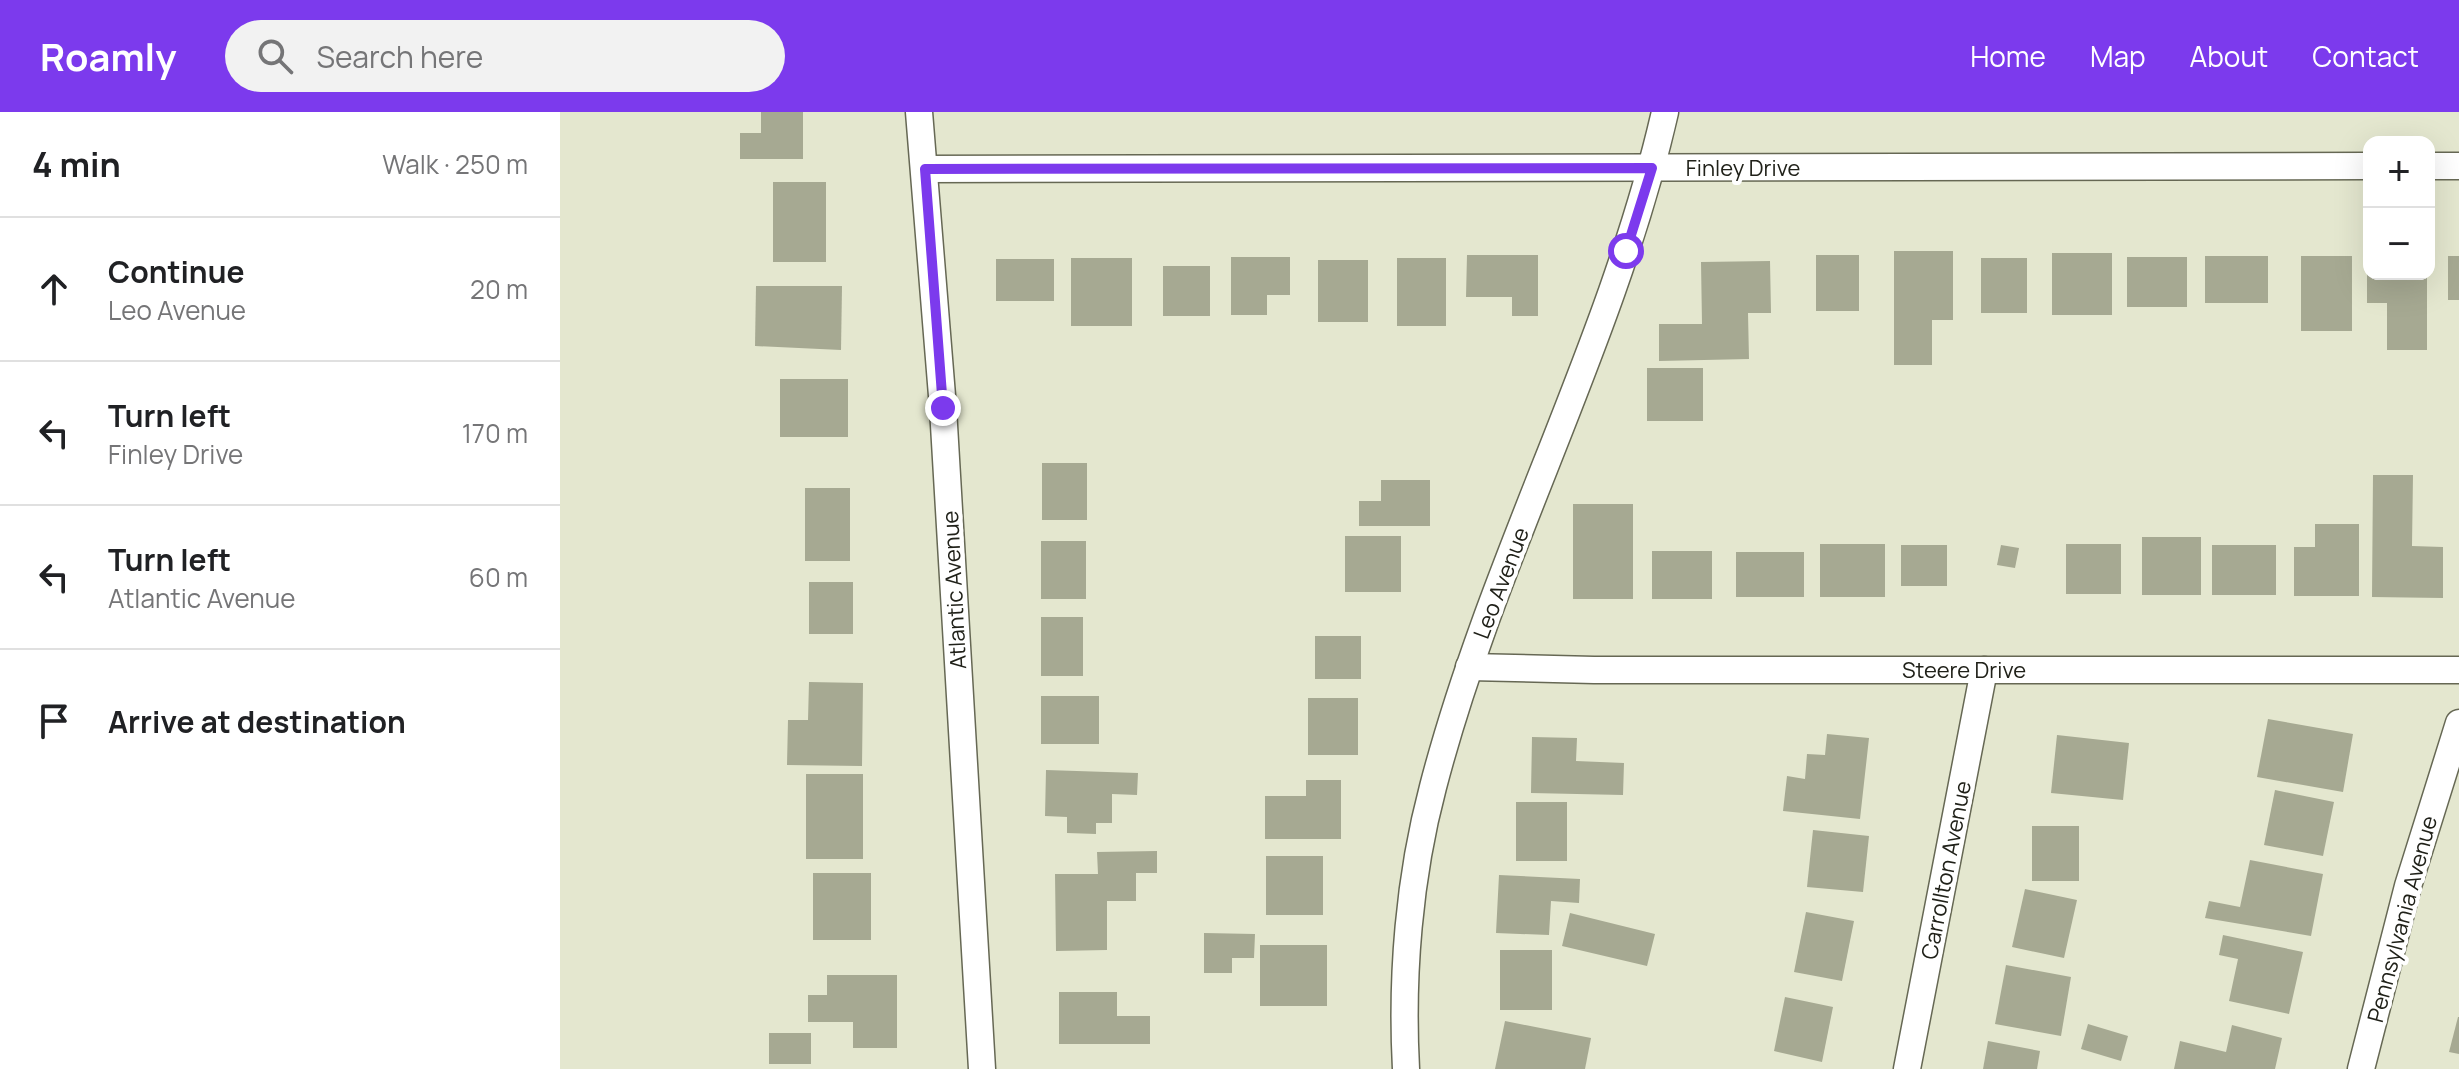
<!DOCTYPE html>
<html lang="en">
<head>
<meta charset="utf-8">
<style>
	:root { --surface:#fff; --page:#f2f2f2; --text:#202124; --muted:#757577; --line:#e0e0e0; --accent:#7c3aed }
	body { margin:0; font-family:Manrope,sans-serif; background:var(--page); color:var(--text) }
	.controls { position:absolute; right:24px; top:24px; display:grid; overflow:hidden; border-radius:16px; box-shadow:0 8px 32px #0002 }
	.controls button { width:72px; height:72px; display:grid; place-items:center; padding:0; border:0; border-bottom:2px solid var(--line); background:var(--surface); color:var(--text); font:40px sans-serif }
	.stop { position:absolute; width:24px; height:24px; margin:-18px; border:6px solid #7c3aed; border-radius:50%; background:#fff }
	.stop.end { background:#7c3aed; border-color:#fff; box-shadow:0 2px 8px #0008 }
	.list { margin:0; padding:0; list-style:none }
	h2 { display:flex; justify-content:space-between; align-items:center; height:104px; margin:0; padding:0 32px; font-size:34px }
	h2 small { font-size:26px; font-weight:400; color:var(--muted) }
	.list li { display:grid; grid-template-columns:52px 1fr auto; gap:24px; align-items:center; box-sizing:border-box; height:144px; padding:0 32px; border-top:2px solid var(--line) }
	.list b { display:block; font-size:30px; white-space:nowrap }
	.list p { margin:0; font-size:26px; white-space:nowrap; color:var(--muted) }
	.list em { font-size:26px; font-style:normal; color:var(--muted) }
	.icon { flex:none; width:44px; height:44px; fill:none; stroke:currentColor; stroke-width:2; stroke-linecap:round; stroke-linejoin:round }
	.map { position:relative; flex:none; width:1899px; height:957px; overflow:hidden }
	header { display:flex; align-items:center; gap:48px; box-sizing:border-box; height:112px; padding:0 40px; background:var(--accent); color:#fff }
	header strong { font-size:38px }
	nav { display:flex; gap:44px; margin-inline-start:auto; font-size:28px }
	.search { width:560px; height:72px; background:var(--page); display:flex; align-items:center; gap:20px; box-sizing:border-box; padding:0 28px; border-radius:44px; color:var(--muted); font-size:30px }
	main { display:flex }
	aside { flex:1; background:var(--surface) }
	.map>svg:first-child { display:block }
	.building { fill:#a6a992 }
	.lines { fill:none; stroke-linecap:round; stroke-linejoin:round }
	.street-casing { stroke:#666854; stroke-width:29 }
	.street { stroke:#fff; stroke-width:26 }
	.route { stroke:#7c3aed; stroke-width:10 }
	.labels { text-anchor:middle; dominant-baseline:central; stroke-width:8; stroke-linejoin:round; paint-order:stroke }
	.street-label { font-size:22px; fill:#202119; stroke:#fff }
</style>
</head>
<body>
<header>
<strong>Roamly</strong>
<div class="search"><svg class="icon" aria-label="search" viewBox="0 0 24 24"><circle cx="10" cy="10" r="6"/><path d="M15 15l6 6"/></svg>Search here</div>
<nav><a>Home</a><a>Map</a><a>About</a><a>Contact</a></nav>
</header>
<main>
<aside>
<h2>4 min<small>Walk · 250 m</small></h2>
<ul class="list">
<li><svg class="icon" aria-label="ahead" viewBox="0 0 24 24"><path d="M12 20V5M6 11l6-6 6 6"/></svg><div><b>Continue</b><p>Leo Avenue</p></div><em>20 m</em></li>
<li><svg class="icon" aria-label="left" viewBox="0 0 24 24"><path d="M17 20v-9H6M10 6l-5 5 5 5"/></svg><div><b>Turn left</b><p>Finley Drive</p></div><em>170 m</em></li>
<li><svg class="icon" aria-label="left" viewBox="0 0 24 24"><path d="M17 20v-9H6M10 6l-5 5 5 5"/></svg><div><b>Turn left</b><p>Atlantic Avenue</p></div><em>60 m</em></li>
<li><svg class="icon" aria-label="arrive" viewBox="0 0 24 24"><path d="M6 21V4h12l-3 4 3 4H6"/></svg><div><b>Arrive at destination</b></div></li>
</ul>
</aside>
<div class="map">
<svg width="1899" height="957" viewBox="0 0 1899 957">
	<rect width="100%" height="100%" fill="#e4e7cf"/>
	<g class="building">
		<path d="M201,0H243V47H180V21H201Z"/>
		<rect x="213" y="70" width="53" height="80"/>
		<path d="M1334,139H1393V208H1372V253H1334Z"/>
		<rect x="1492" y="141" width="60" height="62"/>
		<path d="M907,143H978V204H952V185H906Z"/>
		<rect x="1256" y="143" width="43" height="56"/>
		<rect x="1645" y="144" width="63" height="47"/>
		<rect x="1741" y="144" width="51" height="75"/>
		<rect x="1888" y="144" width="11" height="44"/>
		<path d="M671,145H730V183H707V203H671Z"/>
		<rect x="1567" y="145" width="60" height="50"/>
		<rect x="511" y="146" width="61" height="68"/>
		<rect x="837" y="146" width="49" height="68"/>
		<rect x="1421" y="146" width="46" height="55"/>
		<rect x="436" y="147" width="58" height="42"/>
		<rect x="758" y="148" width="50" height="62"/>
		<path d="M1210,149L1211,201H1188L1189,247L1099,249V212H1142L1141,150Z"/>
		<rect x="603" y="154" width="47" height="50"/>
		<path d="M1807,162H1867V238H1827V191H1807Z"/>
		<path d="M196,174H282L281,238L195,234Z"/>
		<rect x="1087" y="256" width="56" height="53"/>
		<rect x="220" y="267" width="68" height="58"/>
		<rect x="482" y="351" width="45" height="57"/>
		<path d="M1813,363H1853L1852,434L1883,435V486L1812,485Z"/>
		<path d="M821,368H870V414H799V389H821Z"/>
		<rect x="245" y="376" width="45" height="73"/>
		<rect x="1013" y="392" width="60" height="95"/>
		<path d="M1755,412H1799V484H1734V435H1755Z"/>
		<rect x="785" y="424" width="56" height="56"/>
		<rect x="1582" y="425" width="59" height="58"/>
		<rect x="481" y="429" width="45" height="58"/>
		<rect x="1260" y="432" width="65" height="53"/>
		<rect x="1506" y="432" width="55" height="50"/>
		<rect x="1341" y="433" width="46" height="41"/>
		<path d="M1441,433L1459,436L1455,456L1437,453Z"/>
		<rect x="1652" y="433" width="64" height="50"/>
		<rect x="1092" y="439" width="60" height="48"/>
		<rect x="1176" y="440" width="68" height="45"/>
		<rect x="249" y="470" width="44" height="52"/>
		<rect x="481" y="505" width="42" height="59"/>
		<rect x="755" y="524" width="46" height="43"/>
		<path d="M249,570L303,571L302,654L227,653L228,608H248Z"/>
		<rect x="481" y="584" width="58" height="48"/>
		<rect x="748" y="586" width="50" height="57"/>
		<path d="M1708,607L1793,622L1783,680L1697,665Z"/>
		<path d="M1267,622L1309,626L1300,707L1223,699L1227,664L1245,667L1247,642L1265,643Z"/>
		<path d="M1497,623L1569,631L1563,688L1491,681Z"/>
		<path d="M972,625L1017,626L1016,649L1064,651L1063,683L971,681Z"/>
		<path d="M486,658L578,661L577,683L552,682V711H536V722L507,721V705L485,704Z"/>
		<rect x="246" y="662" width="57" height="85"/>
		<path d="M746,668H781V727H705V684H746Z"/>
		<path d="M1715,678L1774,690L1763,744L1704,733Z"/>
		<rect x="956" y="690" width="51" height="59"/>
		<rect x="1472" y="714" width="47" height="55"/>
		<path d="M1253,718L1309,724L1303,780L1247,775Z"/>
		<path d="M597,739V761H576V789H547V838L496,839L495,762H538L537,740Z"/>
		<rect x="706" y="744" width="57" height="59"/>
		<path d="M1690,748L1763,762L1751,824L1645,806L1649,789L1680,795Z"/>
		<rect x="253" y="761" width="58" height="67"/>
		<path d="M939,763L1020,767L1019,791L991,789L989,823L936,821Z"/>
		<path d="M1465,777L1517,788L1504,846L1452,835Z"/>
		<path d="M1246,800L1294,809L1282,869L1234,860Z"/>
		<path d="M1010,801L1095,822L1087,854L1002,834Z"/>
		<path d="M644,821L695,822L694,846H672V861H644Z"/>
		<path d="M1663,823L1743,840L1729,902L1669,889L1678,847L1659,843Z"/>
		<rect x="700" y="833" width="67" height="61"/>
		<rect x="940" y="838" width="52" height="60"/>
		<path d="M1446,853L1511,865L1501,924L1435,912Z"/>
		<path d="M267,863H337V936H293V910H248V883H267Z"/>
		<path d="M499,880H557V904H590V932H499Z"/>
		<path d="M1225,885L1273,895L1262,950L1214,939Z"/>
		<path d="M1898,905H1899V942L1889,940Z"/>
		<path d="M945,909L1031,926L1025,957H935Z"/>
		<path d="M1528,912L1568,924L1561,949L1521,937Z"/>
		<path d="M1672,913L1722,926L1715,957H1614L1620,929L1666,940Z"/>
		<rect x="209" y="921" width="42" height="31"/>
		<path d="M1428,929L1480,939L1477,957H1423Z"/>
	</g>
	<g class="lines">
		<defs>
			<g id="street">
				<path d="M359,0L383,296L422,957"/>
				<path d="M1869,54H1899"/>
				<path d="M365,57L1809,54"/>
				<path d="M909,555L1034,558H1899"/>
				<path d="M846,957C841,864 849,765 873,675C933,444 1052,232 1105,0"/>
				<path d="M1347,957L1424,558"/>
				<path d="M1801,957L1848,774L1899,611"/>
			</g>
		</defs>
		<use href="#street" class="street-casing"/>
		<use href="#street" class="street"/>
	</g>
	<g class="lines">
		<path class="route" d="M383,296L365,57L1092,56L1066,139"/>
	</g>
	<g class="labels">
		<g class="street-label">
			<text x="1183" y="56">Finley Drive</text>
			<text transform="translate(941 471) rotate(-69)">Leo Avenue</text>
			<text transform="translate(394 478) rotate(-93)">Atlantic Avenue</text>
			<text x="1404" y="558">Steere Drive</text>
			<text transform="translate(1386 758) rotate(-79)">Carrollton Avenue</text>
			<text transform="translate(1842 807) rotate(-75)">Pennsylvania Avenue</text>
		</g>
	</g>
</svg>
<div class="controls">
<button>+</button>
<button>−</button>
</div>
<div class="stop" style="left:1066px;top:139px"></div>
<div class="stop end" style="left:383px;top:296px"></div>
</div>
</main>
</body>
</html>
